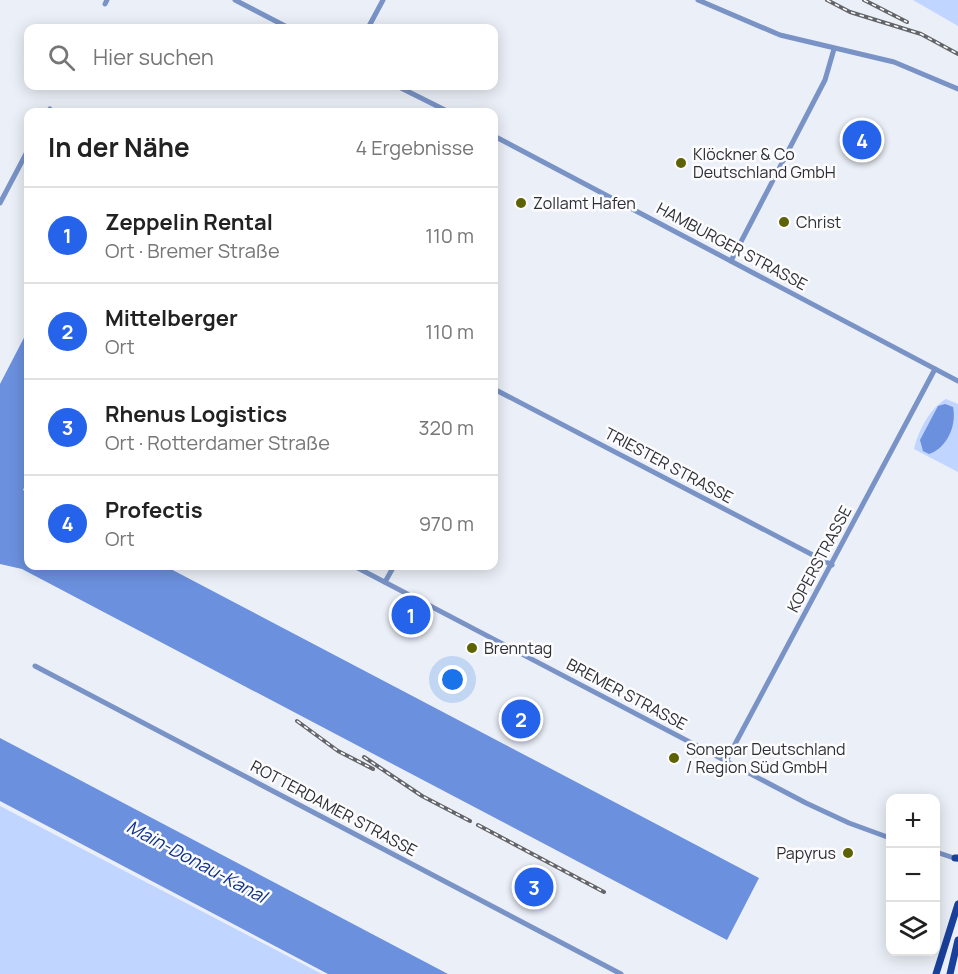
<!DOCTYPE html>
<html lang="de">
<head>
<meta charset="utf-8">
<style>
	:root { --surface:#fff; --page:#f6f6f6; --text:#222; --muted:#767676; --line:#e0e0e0; --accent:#2563eb }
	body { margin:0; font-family:Manrope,sans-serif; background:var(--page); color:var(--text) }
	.controls { position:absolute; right:18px; bottom:18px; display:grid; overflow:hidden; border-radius:12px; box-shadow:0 3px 15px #0003 }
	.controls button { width:54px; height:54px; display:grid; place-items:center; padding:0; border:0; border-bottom:2px solid var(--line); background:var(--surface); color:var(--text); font:30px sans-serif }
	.you { position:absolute; left:453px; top:680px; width:21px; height:21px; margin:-15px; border:4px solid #fff; border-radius:50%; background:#1a73e8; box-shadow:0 0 0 9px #1a73e833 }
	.badge { display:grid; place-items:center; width:39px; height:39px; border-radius:50%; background:var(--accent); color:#fff; font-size:20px; font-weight:700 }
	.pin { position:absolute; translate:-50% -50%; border:3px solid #fff; box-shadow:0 2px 6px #0006 }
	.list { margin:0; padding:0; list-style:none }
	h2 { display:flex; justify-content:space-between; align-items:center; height:78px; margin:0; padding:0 24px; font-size:26px }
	h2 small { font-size:20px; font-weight:400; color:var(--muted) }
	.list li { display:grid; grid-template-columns:39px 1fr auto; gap:18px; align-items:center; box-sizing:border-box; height:96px; padding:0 24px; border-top:2px solid var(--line) }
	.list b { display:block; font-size:22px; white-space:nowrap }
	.list p { margin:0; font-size:20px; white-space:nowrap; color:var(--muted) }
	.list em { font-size:20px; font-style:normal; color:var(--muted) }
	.icon { flex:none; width:33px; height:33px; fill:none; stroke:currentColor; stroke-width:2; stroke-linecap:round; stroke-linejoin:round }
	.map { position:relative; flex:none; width:958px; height:974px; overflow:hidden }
	.search { position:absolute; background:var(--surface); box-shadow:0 3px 15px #0003; left:24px; top:24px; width:474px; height:66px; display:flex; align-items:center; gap:15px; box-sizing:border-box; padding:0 21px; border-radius:12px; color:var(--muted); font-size:22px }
	.panel { position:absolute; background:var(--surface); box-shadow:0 3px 15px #0003; left:24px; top:108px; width:474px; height:462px; border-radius:12px }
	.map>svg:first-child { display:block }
	.green { fill:#c0d5ff }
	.water { fill:#6b90de }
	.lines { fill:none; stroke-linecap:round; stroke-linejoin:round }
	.minor { stroke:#7993c6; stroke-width:5 }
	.major { stroke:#19409b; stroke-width:7 }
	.rail-casing { stroke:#63656a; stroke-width:4 }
	.rail { stroke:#fcfcfe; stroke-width:1.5; stroke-dasharray:4.5; stroke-linecap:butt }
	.poi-dot { fill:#5d6300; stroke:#fcfcfe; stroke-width:2 }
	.labels { text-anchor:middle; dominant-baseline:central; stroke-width:5; stroke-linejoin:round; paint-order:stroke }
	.poi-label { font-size:16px; fill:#2e2f32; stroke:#fcfcfe; text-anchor:start }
	.street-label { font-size:16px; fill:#2e2f32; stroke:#fcfcfe }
	.water-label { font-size:18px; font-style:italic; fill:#0d318a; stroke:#fcfcfe }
</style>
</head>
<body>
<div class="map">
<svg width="958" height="974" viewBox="0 0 958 974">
	<rect width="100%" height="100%" fill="#ebeff7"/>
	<g class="green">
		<path d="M913,0H958V26Z"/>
		<path d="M946,399L958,404V472L914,449C918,431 930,408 946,399Z"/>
		<path d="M0,806L322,974H0Z"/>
	</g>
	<g class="water">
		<path d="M28,330V479L23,490L28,493V566H165L759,878L727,940L22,569L0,564V384Z"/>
		<path d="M945,404L953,407C957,425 947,448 929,454L923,451L920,440L938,406Z"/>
		<path d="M0,738L448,974H328L0,801Z"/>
	</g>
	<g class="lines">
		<g class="minor">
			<path d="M235,0L289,28"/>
			<path d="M698,0L780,35L894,62L958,89"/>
			<path d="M105,4L107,0"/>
			<path d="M368,28L383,0"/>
			<path d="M397,86L449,112"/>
			<path d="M48,112L50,109"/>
			<path d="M494,136L958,381"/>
			<path d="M0,203L28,150"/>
			<path d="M731,261L825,80L834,49"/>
			<path d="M494,389L832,565"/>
			<path d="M354,566L806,803L849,823L890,838"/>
			<path d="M385,582L394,566"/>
			<path d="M35,666L621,974"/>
			<path d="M726,761L935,369"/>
			<path d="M936,852L957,859"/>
		</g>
		<g class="major">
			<path d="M955,858H958"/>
			<path d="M936,974L958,904"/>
			<path d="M950,974L958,940"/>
		</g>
		<defs>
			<g id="rail">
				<path d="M827,0L850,12L921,34L958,54"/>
				<path d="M864,0L907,22"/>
				<path d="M297,721L338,751L373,769"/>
				<path d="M364,757L422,796L470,821"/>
				<path d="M478,825L604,892"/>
			</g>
		</defs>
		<use href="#rail" class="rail-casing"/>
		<use href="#rail" class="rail"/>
	</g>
	<g class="poi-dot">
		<circle cx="681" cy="163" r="6"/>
		<circle cx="521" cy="203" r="6"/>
		<circle cx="784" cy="222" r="6"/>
		<circle cx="472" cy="648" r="6"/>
		<circle cx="674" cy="758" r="6"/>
		<circle cx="848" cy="853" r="6"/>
	</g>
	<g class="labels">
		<g class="poi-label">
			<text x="693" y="154">Klöckner &amp; Co<tspan x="693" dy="18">Deutschland GmbH</tspan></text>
			<text x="533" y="203">Zollamt Hafen</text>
			<text x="796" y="222">Christ</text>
			<text x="484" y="648">Brenntag</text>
			<text x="686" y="749">Sonepar Deutschland<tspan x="686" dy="18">/ Region Süd GmbH</tspan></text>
			<text x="836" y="853" text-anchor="end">Papyrus</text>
		</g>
		<g class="street-label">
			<text transform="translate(732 246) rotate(28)">HAMBURGER STRASSE</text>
			<text transform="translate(669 465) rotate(28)">TRIESTER STRASSE</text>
			<text transform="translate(819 559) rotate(-62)">KOPERSTRASSE</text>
			<text transform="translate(627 694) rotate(28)">BREMER STRASSE</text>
			<text transform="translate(334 808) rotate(28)">ROTTERDAMER STRASSE</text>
		</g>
		<g class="water-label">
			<text transform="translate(197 861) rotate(28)">Main-Donau-Kanal</text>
		</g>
	</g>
</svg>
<div class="controls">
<button>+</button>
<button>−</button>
<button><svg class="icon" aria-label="layers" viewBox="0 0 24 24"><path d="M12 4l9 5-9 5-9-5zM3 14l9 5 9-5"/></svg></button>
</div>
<div class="you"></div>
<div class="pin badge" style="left:411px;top:615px">1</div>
<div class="pin badge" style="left:521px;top:719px">2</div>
<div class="pin badge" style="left:534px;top:887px">3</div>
<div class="pin badge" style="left:862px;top:140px">4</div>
<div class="search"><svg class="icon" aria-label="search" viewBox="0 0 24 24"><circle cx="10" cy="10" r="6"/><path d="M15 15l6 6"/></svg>Hier suchen</div>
<section class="panel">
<h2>In der Nähe<small>4 Ergebnisse</small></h2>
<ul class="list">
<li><span class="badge">1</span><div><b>Zeppelin Rental</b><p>Ort · Bremer Straße</p></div><em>110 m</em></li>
<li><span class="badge">2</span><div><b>Mittelberger</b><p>Ort</p></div><em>110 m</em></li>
<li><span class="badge">3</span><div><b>Rhenus Logistics</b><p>Ort · Rotterdamer Straße</p></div><em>320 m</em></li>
<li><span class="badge">4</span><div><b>Profectis</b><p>Ort</p></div><em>970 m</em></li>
</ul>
</section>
</div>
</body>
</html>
